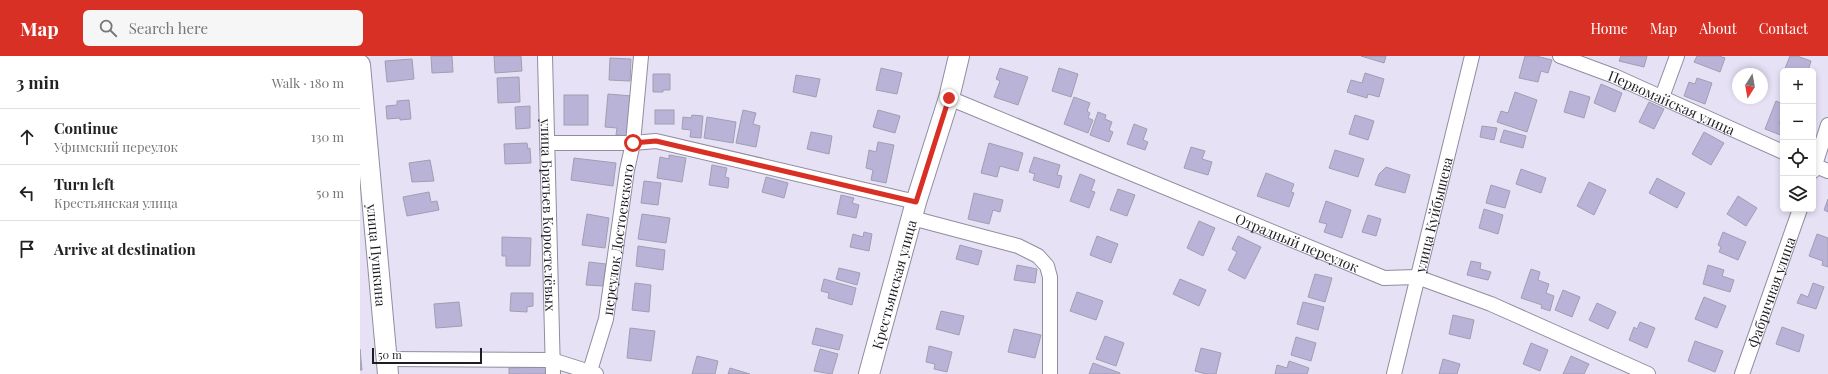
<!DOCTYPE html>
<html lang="en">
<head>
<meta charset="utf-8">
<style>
	:root { --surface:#fff; --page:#f6f6f6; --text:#222; --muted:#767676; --line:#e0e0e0; --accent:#d93025 }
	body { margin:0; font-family:"Playfair Display",serif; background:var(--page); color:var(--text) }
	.controls { position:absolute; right:12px; top:12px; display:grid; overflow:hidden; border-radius:6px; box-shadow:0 2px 6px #0003 }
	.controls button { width:36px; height:36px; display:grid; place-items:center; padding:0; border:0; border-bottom:1px solid var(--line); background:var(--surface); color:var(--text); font:20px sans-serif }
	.compass { position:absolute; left:1372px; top:12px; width:36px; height:36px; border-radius:50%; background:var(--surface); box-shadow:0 2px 6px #0003; rotate:191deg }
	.scale { position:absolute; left:12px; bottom:10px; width:110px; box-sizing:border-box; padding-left:4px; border:2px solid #1f1d24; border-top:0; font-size:11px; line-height:14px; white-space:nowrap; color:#1f1d24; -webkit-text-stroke:3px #fff; paint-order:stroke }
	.stop { position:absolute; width:12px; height:12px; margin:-9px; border:3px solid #d93025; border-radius:50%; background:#fff }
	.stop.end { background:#d93025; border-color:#fff; box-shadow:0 1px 4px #0008 }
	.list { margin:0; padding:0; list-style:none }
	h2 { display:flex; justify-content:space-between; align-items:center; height:52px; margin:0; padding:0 16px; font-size:17px }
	h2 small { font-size:13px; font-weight:400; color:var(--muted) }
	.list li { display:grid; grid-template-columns:26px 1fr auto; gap:12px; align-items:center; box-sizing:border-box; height:56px; padding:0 16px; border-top:1px solid var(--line) }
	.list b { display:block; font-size:15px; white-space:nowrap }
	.list p { margin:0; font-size:13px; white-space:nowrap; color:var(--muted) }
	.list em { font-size:13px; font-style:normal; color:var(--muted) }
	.icon { flex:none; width:22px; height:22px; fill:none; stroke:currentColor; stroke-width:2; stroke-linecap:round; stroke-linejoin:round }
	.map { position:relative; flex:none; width:1468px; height:318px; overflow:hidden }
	header { display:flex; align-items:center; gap:24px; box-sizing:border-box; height:56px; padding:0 20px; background:var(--accent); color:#fff }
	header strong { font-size:19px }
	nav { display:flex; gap:22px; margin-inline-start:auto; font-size:14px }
	.search { width:280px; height:36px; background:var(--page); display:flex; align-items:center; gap:10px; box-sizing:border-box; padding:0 14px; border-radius:6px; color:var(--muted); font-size:15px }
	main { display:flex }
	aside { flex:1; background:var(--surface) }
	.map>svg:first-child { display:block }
	.building { fill:#b9b3d7; stroke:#a19eb2 }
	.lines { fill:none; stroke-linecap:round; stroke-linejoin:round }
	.street-casing { stroke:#918c9f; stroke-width:16 }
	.secondary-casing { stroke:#918c9f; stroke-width:22 }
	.street { stroke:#fff; stroke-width:14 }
	.secondary { stroke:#fff; stroke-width:20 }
	.route { stroke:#d93025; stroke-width:5 }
	.labels { text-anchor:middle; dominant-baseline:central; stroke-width:3; stroke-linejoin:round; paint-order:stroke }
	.street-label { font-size:14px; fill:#1f1d24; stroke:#fff }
</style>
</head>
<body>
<header>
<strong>Map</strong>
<div class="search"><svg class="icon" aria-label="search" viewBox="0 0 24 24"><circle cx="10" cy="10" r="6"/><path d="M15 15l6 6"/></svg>Search here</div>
<nav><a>Home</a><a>Map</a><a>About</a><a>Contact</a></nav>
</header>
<main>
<aside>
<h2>3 min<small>Walk · 180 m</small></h2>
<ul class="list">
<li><svg class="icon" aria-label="ahead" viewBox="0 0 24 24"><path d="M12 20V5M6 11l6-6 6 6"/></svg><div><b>Continue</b><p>Уфимский переулок</p></div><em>130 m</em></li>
<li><svg class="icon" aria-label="left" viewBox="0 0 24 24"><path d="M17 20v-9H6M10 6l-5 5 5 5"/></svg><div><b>Turn left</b><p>Крестьянская улица</p></div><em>50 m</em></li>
<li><svg class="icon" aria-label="arrive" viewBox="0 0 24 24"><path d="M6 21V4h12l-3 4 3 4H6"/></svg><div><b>Arrive at destination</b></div></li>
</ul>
</aside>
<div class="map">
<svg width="1468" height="318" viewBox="0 0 1468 318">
	<rect width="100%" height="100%" fill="#e7e1f6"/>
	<g class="building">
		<path d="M71,0H92L93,16L72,17Z"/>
		<path d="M134,0H161L162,15L135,17Z"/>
		<path d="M1001,0H1026L1024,7Z"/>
		<path d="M1165,0H1176L1192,4L1188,17L1181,15L1178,26L1159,22Z"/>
		<path d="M1261,0H1287L1284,11L1259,5Z"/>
		<path d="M1337,0H1359L1365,2L1360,16L1334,6Z"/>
		<path d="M1430,0H1437L1451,5L1448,15H1424Z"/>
		<path d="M250,2L271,3L270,25L249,24Z"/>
		<path d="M52,3L54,23L27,26L25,5Z"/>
		<path d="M521,12L542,17L537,38L516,34Z"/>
		<path d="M640,12L668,21L658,49L634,41L640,25L636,23Z"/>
		<path d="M699,12L718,18L711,41L692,35Z"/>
		<path d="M1005,17L1024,23L1019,41L1008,38L1007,42L987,36L991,24L1002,27Z"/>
		<path d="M293,18H310V34H303V36H293Z"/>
		<path d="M436,19L460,23L456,41L433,36Z"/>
		<path d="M159,21L160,46L138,47L137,22Z"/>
		<path d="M1337,22L1352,27L1345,48L1324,40L1329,26L1335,28Z"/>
		<path d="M1241,28L1262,37L1255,56L1234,47Z"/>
		<path d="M1210,35L1230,41L1224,62L1204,56Z"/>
		<path d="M1155,36L1177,44L1167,76L1137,66L1141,55L1148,57Z"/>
		<path d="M248,38L272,40L268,80L256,79L257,72L245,71Z"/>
		<rect x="204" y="39" width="24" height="30"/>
		<path d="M714,41L730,47L727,55L730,57L728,62L733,64L728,77L704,68Z"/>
		<path d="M49,44L51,63L40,64V62L27,63L26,50L37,49V45Z"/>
		<path d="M1416,45L1423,48V58L1419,68L1423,70V80L1405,73Z"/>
		<path d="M1289,46L1304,53L1294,73L1279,66Z"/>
		<path d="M170,50V72L156,73L155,51Z"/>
		<rect x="295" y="54" width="19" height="14"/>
		<path d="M383,54L396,57L393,68L400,70L396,91L376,87Z"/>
		<path d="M518,54L540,60L535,77L513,71Z"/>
		<path d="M738,56L746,59L745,63L752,66L749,74L753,76L749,86L730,79Z"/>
		<path d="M332,59L343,60L341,82L330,81L331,74L322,73L323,61L331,62Z"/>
		<path d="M995,59L1014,65L1008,84L989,78Z"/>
		<path d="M347,61L376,66L373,87L344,82Z"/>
		<path d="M774,68L787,73L783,84L788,86L785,94L767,88Z"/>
		<path d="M1122,70L1137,72L1134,84L1120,81Z"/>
		<path d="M1144,74L1166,80L1163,92L1140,86Z"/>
		<path d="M451,76L472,80L469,98L447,93Z"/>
		<path d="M1344,76L1364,87L1351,109L1332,98Z"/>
		<path d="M518,86L534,89L526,127L511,124L513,114L506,112L509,94L516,96Z"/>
		<path d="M167,87L168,93L170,92L171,107L145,108L144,88Z"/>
		<path d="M629,87L663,97L658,115L640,110L637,121L621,117Z"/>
		<path d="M831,91L845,95L842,103L852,106L848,119L824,112Z"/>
		<path d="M975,94L1004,103L998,121L969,112Z"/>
		<path d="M309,99L326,102L322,126L297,122L300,101L309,103Z"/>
		<path d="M674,101L700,109L697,119L702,120L699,132L673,124L675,118L669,116Z"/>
		<path d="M214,102L256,107L253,130L211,124Z"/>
		<path d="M70,104L74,125L52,126L49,107Z"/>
		<path d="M352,109L367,112L365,121L369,122L368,132L349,129Z"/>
		<path d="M1026,111L1050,119L1045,137L1015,129L1019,118Z"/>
		<path d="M1161,113L1186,122L1181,137L1156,128Z"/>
		<path d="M906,117L934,128L931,136L934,137L929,151L897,140Z"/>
		<path d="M720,118L735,124L731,135L735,136L729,152L710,145Z"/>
		<path d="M406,121L428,127L424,142L402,136Z"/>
		<path d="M1297,122L1325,137L1317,152L1289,137Z"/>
		<path d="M284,125L301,127L298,149L281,147Z"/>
		<path d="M1229,126L1246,134L1234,159L1217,150Z"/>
		<path d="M1131,129L1150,135L1145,152L1126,147Z"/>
		<path d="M758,133L775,139L767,160L750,154Z"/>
		<path d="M69,136L71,146L77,145L79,154L47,160L43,141Z"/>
		<path d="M614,137L643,144L640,156L633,154L629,168L608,163Z"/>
		<path d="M481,139L494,142L492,147L499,149L496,162L477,158Z"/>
		<path d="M1378,140L1397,152L1386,170L1367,158Z"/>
		<path d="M1468,143V156L1464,154Z"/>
		<path d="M966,145L991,154L982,182L964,176L967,168L959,166Z"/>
		<path d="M1124,153L1143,159L1138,178L1119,172Z"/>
		<path d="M227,158L249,162L245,192L222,189Z"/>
		<path d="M282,158L310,162L306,187L278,183Z"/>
		<path d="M1008,159L1021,163L1016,180L1002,176Z"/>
		<path d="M839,165L855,172L843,200L827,192Z"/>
		<path d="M504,176L512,178L509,195L490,191L493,178L503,181Z"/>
		<path d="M1363,176L1386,186L1378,204L1359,196L1361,191L1358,189Z"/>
		<path d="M1457,178L1468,182V211L1462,209L1463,205L1449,200Z"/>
		<path d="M737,180L758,188L751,207L730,199Z"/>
		<path d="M878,180L901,191L885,223L868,214L877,196L872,193Z"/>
		<path d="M142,181L171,182L170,210H146V200H142Z"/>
		<path d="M600,189L622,195L618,209L596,203Z"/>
		<path d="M278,190L305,194L303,214L276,210Z"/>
		<path d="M1111,205L1121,207L1120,213L1131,216L1128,224L1107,219Z"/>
		<path d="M229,206L246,208L243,230L226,229Z"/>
		<path d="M657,209L677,213L675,227L654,224Z"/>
		<path d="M1348,209L1364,214L1362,220L1374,224L1370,236L1343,228Z"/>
		<path d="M479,212L500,217L497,229L476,223Z"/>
		<path d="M1171,213L1180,216L1178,224L1189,228L1186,237L1194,240L1190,255L1181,252L1182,249L1161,242Z"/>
		<path d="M955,218L972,222L965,246L948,241Z"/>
		<path d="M464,223L496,232L492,249L468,242L469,237L461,235Z"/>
		<path d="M820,223L846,234L839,250L813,238Z"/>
		<path d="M275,227L291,229L289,256L272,254Z"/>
		<path d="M1453,227L1464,231L1456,253L1437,247L1441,238L1448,241Z"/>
		<path d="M1203,234L1220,241L1212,261L1195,254Z"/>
		<path d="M717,236L743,245L736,264L710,255Z"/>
		<path d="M151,237H173V250L167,251V256L150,255Z"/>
		<path d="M1344,241L1366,250L1357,272L1335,263Z"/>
		<path d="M99,246L102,270L76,272L74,248Z"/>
		<path d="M943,246L964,251L958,274L937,268Z"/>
		<path d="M1237,247L1256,256L1248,273L1229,264Z"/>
		<path d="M581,255L604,260L599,279L576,273Z"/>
		<path d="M1093,259L1114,264L1110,283L1089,278Z"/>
		<path d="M1280,266L1295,272L1287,292L1269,284L1274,271L1277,273Z"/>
		<path d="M1422,271L1444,279L1439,296L1416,288Z"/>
		<path d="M270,272L295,275L291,305L267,302Z"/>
		<path d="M456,272L483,279L479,294L452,288Z"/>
		<path d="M654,273L681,279L675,302L648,296Z"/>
		<path d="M745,280L764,287L756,310L736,303Z"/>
		<path d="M936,281L956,287L951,305L931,299Z"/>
		<path d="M1335,285L1363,295L1355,316L1328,305Z"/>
		<path d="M1171,287L1188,294L1180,315L1163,308Z"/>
		<path d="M569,290L592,296L587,316L574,313L575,308L566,306Z"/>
		<path d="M841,292L861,297L856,318H846L835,315Z"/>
		<path d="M0,293L2,314H0Z"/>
		<path d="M460,293L478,298L472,318L454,315Z"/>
		<path d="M337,300L358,305L355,318H332Z"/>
		<path d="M1211,300L1229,308L1224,318H1203Z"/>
		<path d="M1083,303L1100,308L1097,318H1079Z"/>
		<path d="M929,305L949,312L947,318H915L917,309L927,312Z"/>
		<path d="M733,307L760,317V318H729Z"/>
		<path d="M186,311L187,318H149V312Z"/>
		<path d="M370,312L390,318H368Z"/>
	</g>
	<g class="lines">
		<defs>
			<g id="street">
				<path id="s1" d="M185,0L193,318"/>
				<path id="s2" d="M1200,0L1254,20L1423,96"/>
				<path d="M1302,41L1317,0"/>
				<path id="s3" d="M589,42L1024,222L1057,221L1131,248L1288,318"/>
				<path d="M188,87H273L296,85L556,146"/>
				<path d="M1453,109L1468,115"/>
				<path d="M1453,115L1468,69"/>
				<path d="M552,162L658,190L678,200L687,210L690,221V318"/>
				<path d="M27,303L192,304L236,318"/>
				<path id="s4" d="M229,318L246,263L267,114L273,87L281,0"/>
				<path id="s5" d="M1034,318L1112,0"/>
				<path id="s6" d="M1382,318L1440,153"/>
			</g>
			<g id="secondary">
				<path id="s7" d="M0,9L28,318"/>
				<path id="s8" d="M509,318L556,146L589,42L599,0"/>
			</g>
		</defs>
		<use href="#street" class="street-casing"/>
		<use href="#secondary" class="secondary-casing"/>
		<use href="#street" class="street"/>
		<use href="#secondary" class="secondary"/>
	</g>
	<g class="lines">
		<path class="route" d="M273,87L296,85L556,146L589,42"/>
	</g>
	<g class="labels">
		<g class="street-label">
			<text stroke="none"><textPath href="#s2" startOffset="121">Первомайская улица</textPath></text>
			<text stroke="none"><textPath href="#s1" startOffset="159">улица Братьев Коростелёвых</textPath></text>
			<text stroke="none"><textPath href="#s5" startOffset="164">улица Куйбышева</textPath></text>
			<text stroke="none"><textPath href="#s4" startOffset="138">переулок Достоевского</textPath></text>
			<text stroke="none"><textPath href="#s3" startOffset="377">Отрадный переулок</textPath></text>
			<text stroke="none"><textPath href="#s7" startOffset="191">улица Пушкина</textPath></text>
			<text stroke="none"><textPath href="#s8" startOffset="93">Крестьянская улица</textPath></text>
			<text stroke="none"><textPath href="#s6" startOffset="87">Фабричная улица</textPath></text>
		</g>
	</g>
</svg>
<div class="controls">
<button>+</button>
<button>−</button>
<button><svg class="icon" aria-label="locate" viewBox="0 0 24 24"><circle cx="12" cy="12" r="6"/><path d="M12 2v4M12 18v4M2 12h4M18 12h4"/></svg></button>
<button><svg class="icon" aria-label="layers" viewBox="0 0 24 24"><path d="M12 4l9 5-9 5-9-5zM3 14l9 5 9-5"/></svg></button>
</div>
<svg class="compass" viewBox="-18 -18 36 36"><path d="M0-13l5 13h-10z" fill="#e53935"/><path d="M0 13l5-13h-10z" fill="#767676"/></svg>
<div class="scale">50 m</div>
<div class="stop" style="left:273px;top:87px"></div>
<div class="stop end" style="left:589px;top:42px"></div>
</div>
</main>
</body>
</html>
